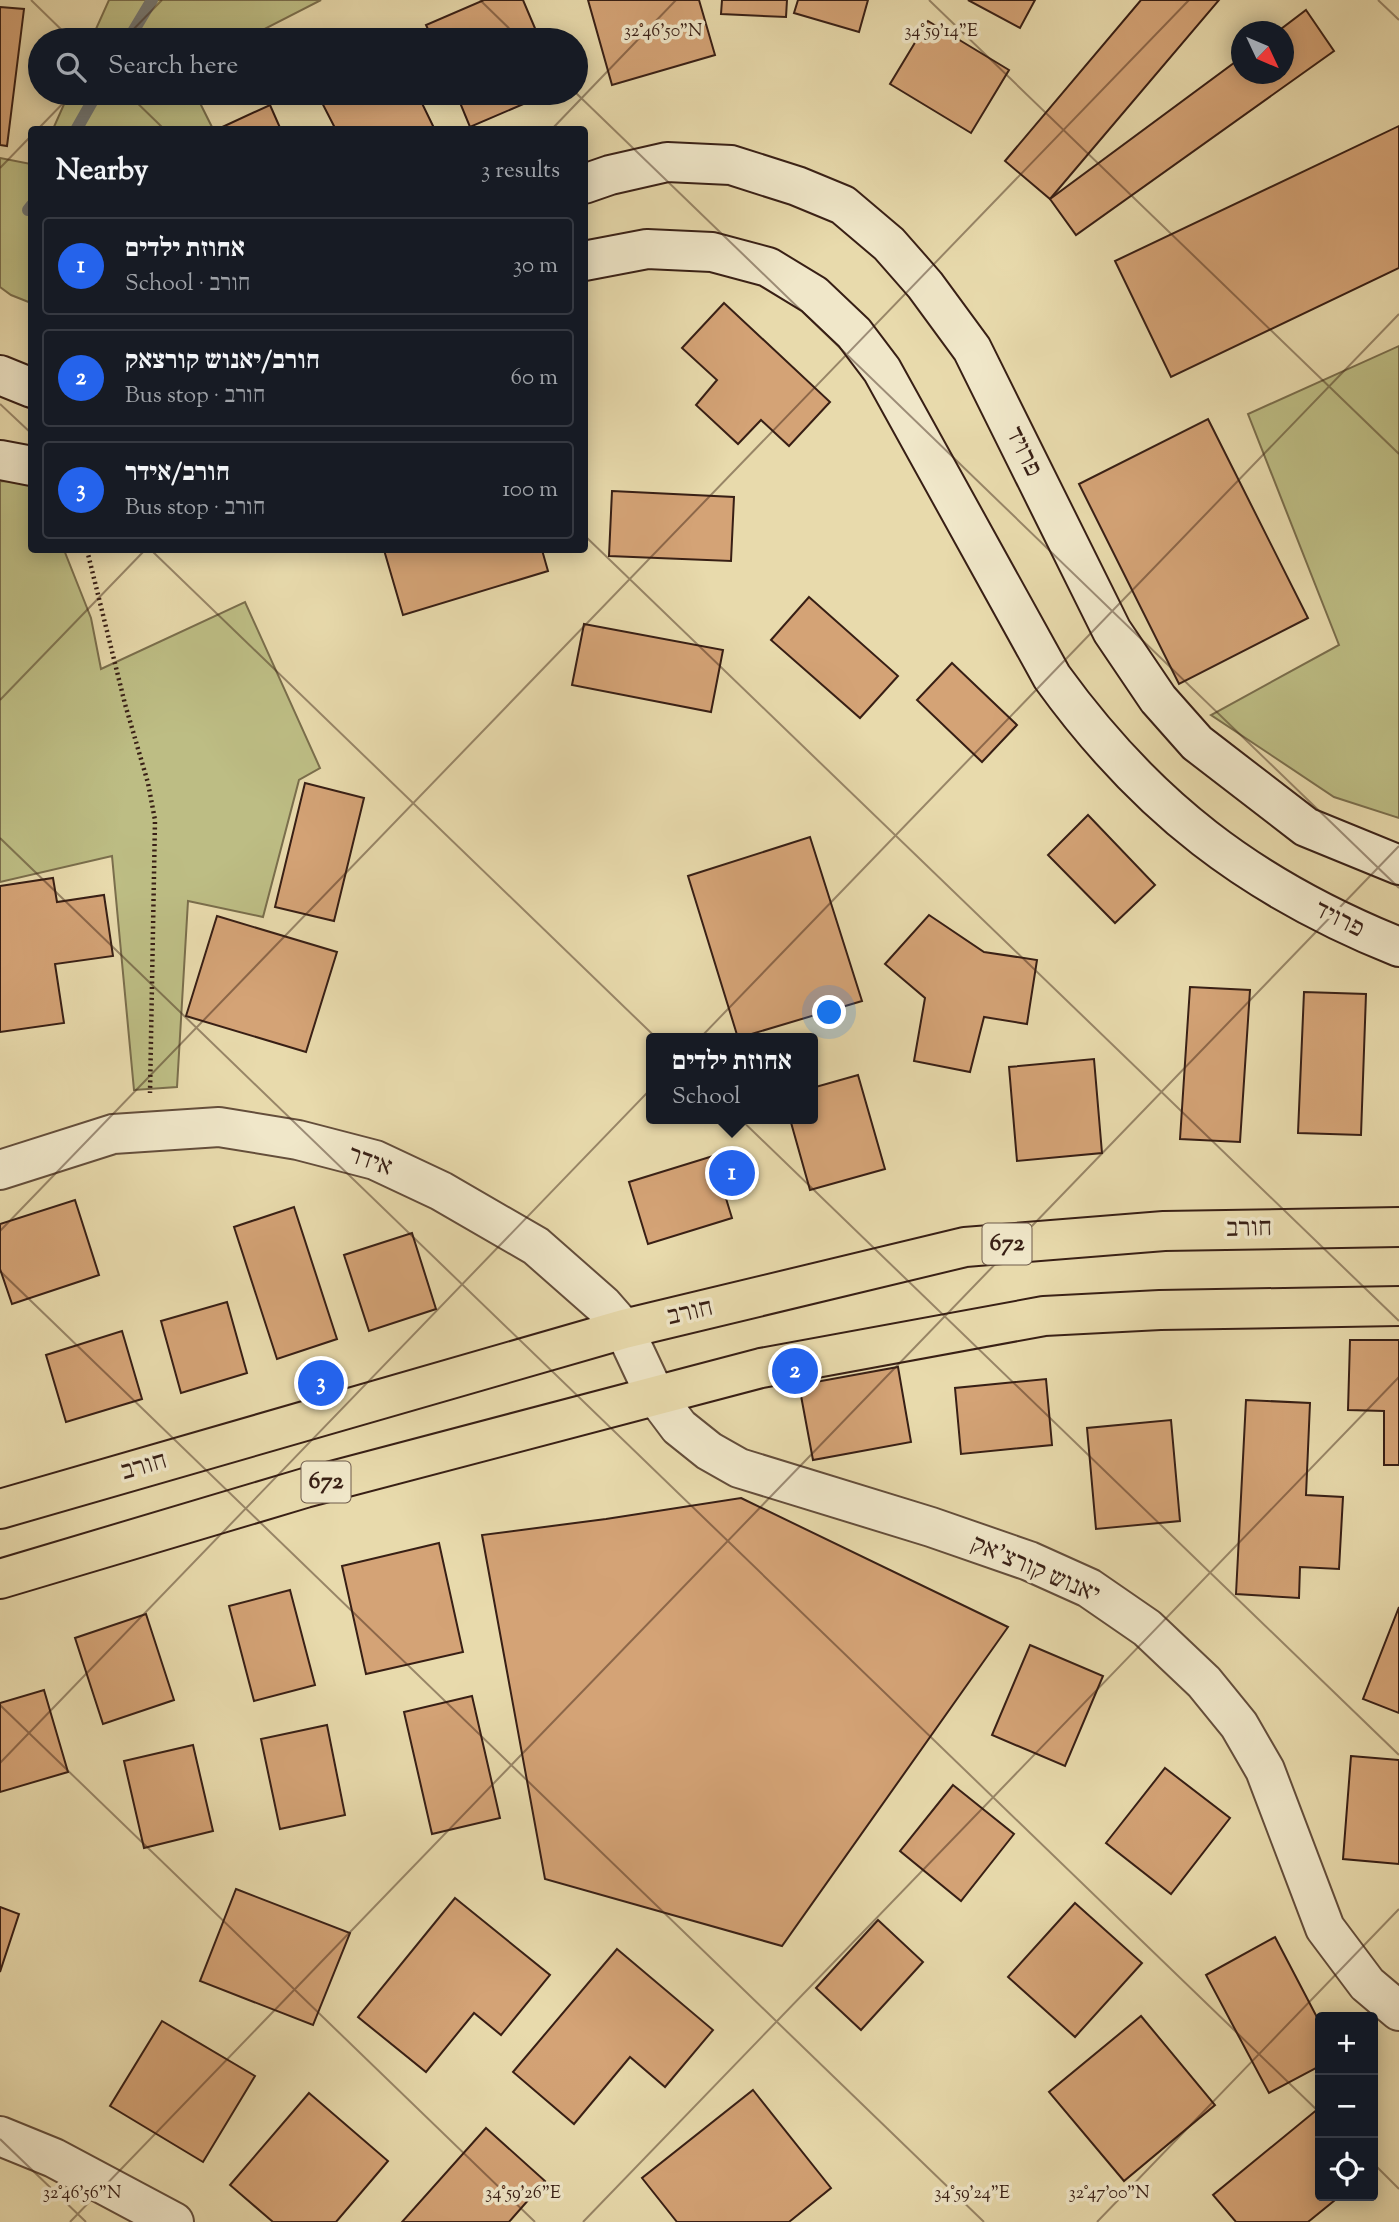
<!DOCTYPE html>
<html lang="en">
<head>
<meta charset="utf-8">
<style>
	:root { --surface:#171b24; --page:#20242c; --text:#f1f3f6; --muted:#9ea1a6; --line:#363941; --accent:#2563eb }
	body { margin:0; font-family:"Sorts Mill Goudy","Frank Ruhl Libre",serif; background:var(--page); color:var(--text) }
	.controls { position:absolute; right:21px; bottom:21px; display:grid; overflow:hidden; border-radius:7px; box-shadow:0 4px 18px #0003 }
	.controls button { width:63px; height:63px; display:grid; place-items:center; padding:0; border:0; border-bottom:2px solid var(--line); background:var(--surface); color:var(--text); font:35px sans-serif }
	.compass { position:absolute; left:1231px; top:21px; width:63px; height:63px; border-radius:50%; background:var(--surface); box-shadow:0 4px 18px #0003; rotate:134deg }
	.you { position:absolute; left:830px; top:1013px; width:24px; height:24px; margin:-18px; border:5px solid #fff; border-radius:50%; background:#1a73e8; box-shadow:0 0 0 10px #1a73e833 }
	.badge { display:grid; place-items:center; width:46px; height:46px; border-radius:50%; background:var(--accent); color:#fff; font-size:23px; font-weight:700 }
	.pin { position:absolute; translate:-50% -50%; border:4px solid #fff; box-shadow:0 2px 7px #0006 }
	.popup { position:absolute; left:646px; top:1033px; width:172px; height:91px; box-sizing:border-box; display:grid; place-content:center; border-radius:7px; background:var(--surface); filter:drop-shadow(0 2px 5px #0005); font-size:23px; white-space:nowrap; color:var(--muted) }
	.popup b { font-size:26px; color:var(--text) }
	.popup::after { content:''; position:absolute; left:50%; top:100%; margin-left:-14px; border:14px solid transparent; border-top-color:var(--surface) }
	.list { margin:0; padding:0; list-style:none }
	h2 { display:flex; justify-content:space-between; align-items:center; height:91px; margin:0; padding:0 28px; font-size:30px }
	h2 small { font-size:23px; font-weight:400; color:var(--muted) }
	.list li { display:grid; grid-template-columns:46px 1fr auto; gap:21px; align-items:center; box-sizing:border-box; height:98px; margin:0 14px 14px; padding:0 14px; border:2px solid var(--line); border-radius:7px }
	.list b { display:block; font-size:26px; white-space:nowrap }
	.list p { margin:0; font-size:23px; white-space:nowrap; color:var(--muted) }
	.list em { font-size:23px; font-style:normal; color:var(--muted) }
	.icon { flex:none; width:38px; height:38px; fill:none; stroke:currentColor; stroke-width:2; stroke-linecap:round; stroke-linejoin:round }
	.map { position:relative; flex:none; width:1399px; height:2222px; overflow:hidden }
	.search { position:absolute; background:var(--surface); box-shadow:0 4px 18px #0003; left:28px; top:28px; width:560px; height:77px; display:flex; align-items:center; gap:18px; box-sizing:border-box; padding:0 24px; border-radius:38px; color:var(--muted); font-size:26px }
	.panel { position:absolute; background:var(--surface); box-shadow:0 4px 18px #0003; left:28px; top:126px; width:560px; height:427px; border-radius:7px }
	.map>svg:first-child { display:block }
	.green { fill:#bdbd84; stroke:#7a6e4c; stroke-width:2 }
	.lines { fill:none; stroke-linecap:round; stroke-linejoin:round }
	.stream { stroke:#757a76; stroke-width:12 }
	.building { fill:#d4a376; stroke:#381f15; stroke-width:2 }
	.street-casing { stroke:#644e3b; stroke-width:42 }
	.secondary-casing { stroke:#381f15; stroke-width:42 }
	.primary-casing { stroke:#381f15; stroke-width:42 }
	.path { stroke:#381f15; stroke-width:4.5; stroke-dasharray:2 3.5; stroke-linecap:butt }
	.street { stroke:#f0e7c9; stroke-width:38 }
	.secondary { stroke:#f0e7c9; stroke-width:38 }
	.primary { stroke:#e8daac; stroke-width:38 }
	.ticks { fill:none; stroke:#381f15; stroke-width:2; stroke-opacity:0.45 }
	.labels { text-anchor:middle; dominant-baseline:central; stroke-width:7; stroke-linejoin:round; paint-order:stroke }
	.shield { fill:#f0e7c9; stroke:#6f5b4b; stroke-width:2 }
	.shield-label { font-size:24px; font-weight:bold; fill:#381f15 }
	.street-label { font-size:26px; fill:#381f15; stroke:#f0e7c9 }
	.ticks-label { font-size:18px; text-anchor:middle; fill:#381f15; stroke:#f0e7c9; stroke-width:7; stroke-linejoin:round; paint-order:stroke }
</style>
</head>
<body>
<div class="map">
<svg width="1399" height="2222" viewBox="0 0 1399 2222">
	<rect width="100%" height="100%" fill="#e8daac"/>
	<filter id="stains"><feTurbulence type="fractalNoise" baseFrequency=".00286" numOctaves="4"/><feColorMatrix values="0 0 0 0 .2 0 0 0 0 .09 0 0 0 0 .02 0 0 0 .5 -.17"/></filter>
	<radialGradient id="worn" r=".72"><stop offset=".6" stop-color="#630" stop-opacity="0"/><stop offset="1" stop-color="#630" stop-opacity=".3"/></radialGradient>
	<g class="green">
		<path d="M109,0H321L243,40H91Z"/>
		<path d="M69,93H195L213,129H53Z"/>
		<path d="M0,158L31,164V303L11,295L0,287Z"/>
		<path d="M1399,346V818L1334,797L1211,715L1339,645L1248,414Z"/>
		<path d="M0,481L31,482L32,550H64L91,618L101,669L245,602L320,768L299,780L263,917L188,901L177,1087L134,1090L112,856L0,882Z"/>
	</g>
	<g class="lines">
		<g class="stream">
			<path d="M128,40L152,0"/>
			<path d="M76,130L97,93"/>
			<path d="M28,210L32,205"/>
		</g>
	</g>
	<g class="building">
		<path d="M484,0H523L540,40H433L426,25Z"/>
		<path d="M588,0H699L715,55L612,85Z"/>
		<path d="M722,0H787L786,17L721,14Z"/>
		<path d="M798,0H868L859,32L794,13Z"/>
		<path d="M968,0H1035L1020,28Z"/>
		<path d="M1141,0H1219L1050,199L1005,161Z"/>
		<path d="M0,7L24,9L7,146L0,145Z"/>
		<path d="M1306,10L1334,51L1076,235L1050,199L1242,57V74H1284V32H1277Z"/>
		<path d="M928,21L1009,70L971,133L890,84Z"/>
		<path d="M317,93H417L435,130H336Z"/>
		<path d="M456,93H549L470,127Z"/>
		<path d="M270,105L281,130L218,129Z"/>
		<path d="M1399,126V268L1171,377L1115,261Z"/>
		<path d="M724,303L830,402L789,446L761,420L738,444L696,405L717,380L682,348Z"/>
		<path d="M1208,419L1308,618L1179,684L1079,484Z"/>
		<path d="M612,491L734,497L731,561L609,556Z"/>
		<path d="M384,550H542L548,571L403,615Z"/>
		<path d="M809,597L898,676L860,718L771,640Z"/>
		<path d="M584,624L723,650L711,712L572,685Z"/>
		<path d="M952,663L1017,725L982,762L917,700Z"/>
		<path d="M305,783L364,798L334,921L275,907Z"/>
		<path d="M1088,815L1155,885L1115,923L1048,855Z"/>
		<path d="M810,837L862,1001L738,1038L688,876Z"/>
		<path d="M53,878L57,902L104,895L113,956L55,964L64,1023L0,1032V886Z"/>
		<path d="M929,915L984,952L1037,960L1027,1024L984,1017L970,1072L914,1061L925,998L885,964Z"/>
		<path d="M217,916L337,952L306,1052L186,1016Z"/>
		<path d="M1190,987L1250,990L1240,1142L1180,1139Z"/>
		<path d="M1304,992L1366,994L1361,1135L1298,1133Z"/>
		<path d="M1094,1059L1102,1153L1017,1161L1009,1067Z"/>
		<path d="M858,1075L885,1169L810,1190L790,1119H812V1088Z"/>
		<path d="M713,1156L732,1218L648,1244L629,1182Z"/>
		<path d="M75,1200L99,1275L12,1304L0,1269V1224Z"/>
		<path d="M294,1207L337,1339L277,1359L234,1227Z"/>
		<path d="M412,1233L436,1309L369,1331L344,1255Z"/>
		<path d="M227,1302L247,1373L181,1393L161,1321Z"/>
		<path d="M122,1331L142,1399L66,1422L46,1355Z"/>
		<path d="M1350,1340H1399V1465H1384V1411L1348,1410Z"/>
		<path d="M898,1367L911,1442L813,1460L799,1385Z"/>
		<path d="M1046,1379L1052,1445L961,1454L955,1388Z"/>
		<path d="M1246,1400L1310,1403L1306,1495L1343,1497L1339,1569L1300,1567L1299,1598L1236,1594Z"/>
		<path d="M1171,1420L1180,1521L1096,1529L1087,1428Z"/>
		<path d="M741,1498L1008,1627L782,1946L545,1879L482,1535L606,1519Z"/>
		<path d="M439,1543L463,1652L366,1674L342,1566Z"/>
		<path d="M290,1590L315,1685L254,1701L229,1606Z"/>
		<path d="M1399,1607V1713L1363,1699Z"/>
		<path d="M146,1614L174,1700L103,1724L75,1638Z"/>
		<path d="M1030,1645L1103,1676L1065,1766L992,1735Z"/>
		<path d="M44,1690L68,1772L0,1792V1703Z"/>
		<path d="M472,1696L500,1818L432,1834L404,1712Z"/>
		<path d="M327,1725L345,1815L280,1829L261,1739Z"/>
		<path d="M193,1745L213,1831L144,1848L124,1761Z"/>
		<path d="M1351,1756L1399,1760V1864L1343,1859Z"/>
		<path d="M1165,1768L1230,1818L1171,1894L1106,1843Z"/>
		<path d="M953,1785L1014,1834L961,1901L900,1851Z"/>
		<path d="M236,1889L350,1933L313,2025L200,1981Z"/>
		<path d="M455,1898L550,1975L501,2035L474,2013L426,2072L358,2017Z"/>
		<path d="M1075,1903L1142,1963L1075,2037L1008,1977Z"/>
		<path d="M0,1907L19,1914L0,1972Z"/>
		<path d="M878,1920L923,1962L861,2030L816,1988Z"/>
		<path d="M1275,1937L1320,2023V2066L1269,2093L1206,1975Z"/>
		<path d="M617,1949L713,2030L665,2087L630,2057L574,2124L513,2072Z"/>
		<path d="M1141,2016L1215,2105L1124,2181L1049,2092Z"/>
		<path d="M162,2021L255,2076L203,2162L110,2106Z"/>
		<path d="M753,2090L831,2188L789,2222H677L642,2178Z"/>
		<path d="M309,2093L388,2161L336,2222H273L230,2185Z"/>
		<path d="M1319,2108L1320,2196H1340L1308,2222H1236L1213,2195Z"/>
		<path d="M486,2128L545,2181L509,2222H402Z"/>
	</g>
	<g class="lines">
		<defs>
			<g id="street">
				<path d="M0,1170L113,1134L219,1127L298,1140L375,1160L441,1191L536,1246L603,1305L624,1329L655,1395L679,1427L709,1451L739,1468L931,1527L1029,1561L1089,1588L1147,1628L1204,1682L1239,1725L1265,1770L1325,1928L1367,1984L1399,2011"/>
				<path d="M0,2136L54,2158L174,2222"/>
			</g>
			<g id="secondary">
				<path d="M584,184L610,175L667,162L731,165L797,186L843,205L889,244L925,285L972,349L1112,631L1158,699L1197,743L1306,827L1399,865"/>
				<path d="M584,261L647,249L712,252L768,267L814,295L854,333L882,370L1052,677C1146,807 1250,887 1399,947"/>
				<path d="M0,375L32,388"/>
				<path d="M0,460L32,466"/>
			</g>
			<g id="primary">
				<path d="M0,1509L624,1329L965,1247L1164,1231L1399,1227"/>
				<path d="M0,1579L305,1488L761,1368L1044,1316L1160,1310L1399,1306"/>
			</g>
		</defs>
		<use href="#street" class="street-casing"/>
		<use href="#secondary" class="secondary-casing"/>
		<use href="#primary" class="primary-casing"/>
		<path class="path" d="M87,550L125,704L148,783L155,820L150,1093"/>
		<use href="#street" class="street"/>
		<use href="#secondary" class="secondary"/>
		<use href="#primary" class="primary"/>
	</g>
	<path class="ticks" d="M31,0L72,40M480,0L521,40M929,0L1399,454M1378,0L1399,20M123,40L162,0M127,93L165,130M576,93L1399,888M37,130L73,93M551,130L676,0M0,168L32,135M0,404L32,434M584,535L1399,1321M151,550L1399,1755M0,700L145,550M0,838L1320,2113M0,1231L1189,0M0,1271L984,2222M0,1705L535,2222M0,1763L1399,314M0,2139L86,2222M1373,2163L1399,2189M70,2222L1399,846M583,2222L1399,1377M1097,2222L1399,1909"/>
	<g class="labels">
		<g class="shield">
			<rect x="982.5" y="1223.5" width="49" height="41" rx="5"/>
			<rect x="301.5" y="1461.5" width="49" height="41" rx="5"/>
		</g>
		<g class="shield-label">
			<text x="1007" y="1244">672</text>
			<text x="326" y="1482">672</text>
		</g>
		<g class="street-label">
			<text transform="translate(1023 452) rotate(64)">פרויד</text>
			<text transform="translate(1339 920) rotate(26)">פרויד</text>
			<text transform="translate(370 1162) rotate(19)">אידר</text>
			<text transform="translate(1249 1229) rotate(-1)">חורב</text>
			<text transform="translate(690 1313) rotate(-13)">חורב</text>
			<text transform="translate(144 1467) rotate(-16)">חורב</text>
			<text transform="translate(1035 1570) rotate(23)">יאנוש קורצ'אק</text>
		</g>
	</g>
	<g class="ticks-label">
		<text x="941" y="36">34°59'14"E</text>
		<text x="663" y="36">32°46'50"N</text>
		<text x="82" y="2198">32°46'56"N</text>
		<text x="1109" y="2198">32°47'00"N</text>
		<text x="523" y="2198">34°59'26"E</text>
		<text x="972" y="2198">34°59'24"E</text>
	</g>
	<rect width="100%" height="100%" filter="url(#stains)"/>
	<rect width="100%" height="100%" fill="url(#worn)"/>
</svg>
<div class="controls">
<button>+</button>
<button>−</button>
<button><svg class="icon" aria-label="locate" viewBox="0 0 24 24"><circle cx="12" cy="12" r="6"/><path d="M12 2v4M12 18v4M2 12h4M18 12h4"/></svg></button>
</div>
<svg class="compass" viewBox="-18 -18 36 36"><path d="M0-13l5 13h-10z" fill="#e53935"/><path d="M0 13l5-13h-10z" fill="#9ea1a6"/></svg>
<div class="you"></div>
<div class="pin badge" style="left:732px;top:1173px">1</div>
<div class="popup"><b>אחוזת ילדים</b>School</div>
<div class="pin badge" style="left:795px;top:1371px">2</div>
<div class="pin badge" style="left:321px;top:1383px">3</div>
<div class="search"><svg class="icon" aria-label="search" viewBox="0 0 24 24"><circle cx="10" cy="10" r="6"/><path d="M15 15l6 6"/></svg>Search here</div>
<section class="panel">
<h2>Nearby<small>3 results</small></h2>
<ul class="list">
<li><span class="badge">1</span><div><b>אחוזת ילדים</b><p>School · חורב</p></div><em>30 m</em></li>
<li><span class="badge">2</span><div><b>חורב/יאנוש קורצאק</b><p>Bus stop · חורב</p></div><em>60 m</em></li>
<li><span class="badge">3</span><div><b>חורב/אידר</b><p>Bus stop · חורב</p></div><em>100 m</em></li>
</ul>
</section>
</div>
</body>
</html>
